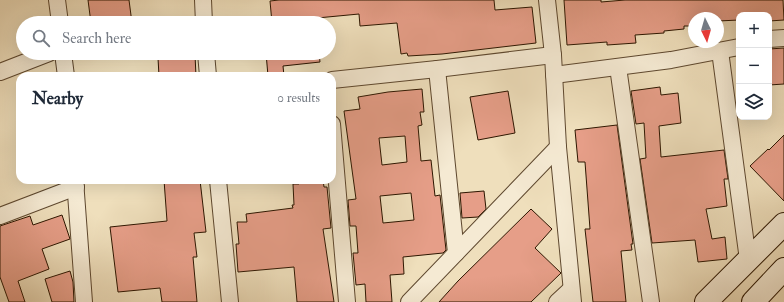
<!DOCTYPE html>
<html lang="en">
<head>
<meta charset="utf-8">
<style>
	:root { --surface:#fff; --page:#f6f6f7; --text:#1f2937; --muted:#747a83; --line:#e0e1e3 }
	body { margin:0; font-family:"IM FELL Double Pica",serif; background:var(--page); color:var(--text) }
	.controls { position:absolute; right:12px; top:12px; display:grid; overflow:hidden; border-radius:8px; box-shadow:0 4px 16px #0002 }
	.controls button { width:36px; height:36px; display:grid; place-items:center; padding:0; border:0; border-bottom:1px solid var(--line); background:var(--surface); color:var(--text); font:20px sans-serif }
	.compass { position:absolute; left:688px; top:12px; width:36px; height:36px; border-radius:50%; background:var(--surface); box-shadow:0 4px 16px #0002; rotate:175deg }
	.list { margin:0; padding:0; list-style:none }
	h2 { display:flex; justify-content:space-between; align-items:center; height:52px; margin:0; padding:0 16px; font-size:17px }
	h2 small { font-size:13px; font-weight:400; color:var(--muted) }
	.icon { flex:none; width:22px; height:22px; fill:none; stroke:currentColor; stroke-width:2; stroke-linecap:round; stroke-linejoin:round }
	.map { position:relative; flex:none; width:784px; height:302px; overflow:hidden }
	.search { position:absolute; background:var(--surface); box-shadow:0 4px 16px #0002; left:16px; top:16px; width:320px; height:44px; display:flex; align-items:center; gap:10px; box-sizing:border-box; padding:0 14px; border-radius:22px; color:var(--muted); font-size:15px }
	.panel { position:absolute; background:var(--surface); box-shadow:0 4px 16px #0002; left:16px; top:72px; width:320px; height:112px; border-radius:12px }
	.map>svg:first-child { display:block }
	.building { fill:#e69e88; stroke:#2d1600; fill-rule:evenodd }
	.lines { fill:none; stroke-linecap:round; stroke-linejoin:round }
	.street-casing { stroke:#5e482f; stroke-width:18 }
	.secondary-casing { stroke:#2d1600; stroke-width:24 }
	.street { stroke:#f5ead3; stroke-width:16 }
	.secondary { stroke:#f5ead3; stroke-width:22 }
</style>
</head>
<body>
<div class="map">
<svg width="784" height="302" viewBox="0 0 784 302">
	<rect width="100%" height="100%" fill="#efdfbc"/>
	<filter id="stains"><feTurbulence type="fractalNoise" baseFrequency=".005" numOctaves="4"/><feColorMatrix values="0 0 0 0 .2 0 0 0 0 .09 0 0 0 0 .02 0 0 0 .5 -.17"/></filter>
	<radialGradient id="worn" r=".72"><stop offset=".6" stop-color="#630" stop-opacity="0"/><stop offset="1" stop-color="#630" stop-opacity=".3"/></radialGradient>
	<g class="building">
		<path d="M88,0H129L132,23H91Z"/>
		<path d="M279,0H494L495,10L532,7L536,43L442,54L408,56L407,53L401,54L397,23L360,26L359,14L296,20V22L285,23H272L270,1Z"/>
		<path d="M564,0H601V2L625,0H783L784,20L769,21V15H739V20L718,21V18H694V26H684V29L664,31V33L635,35L636,43L607,45V42L567,45Z"/>
		<path d="M784,48V84L769,85V49Z"/>
		<path d="M266,53H319L320,62L283,66L284,76H268Z"/>
		<path d="M195,55L196,76H159L158,58Z"/>
		<path d="M660,87L661,95L678,93L681,123L659,126L661,157L724,150L728,179H724L727,206L706,209L712,239L725,237L727,259L698,262L695,240L652,243L640,159L646,158L644,123L636,124L631,91Z"/>
		<path d="M422,89L424,112H420L422,125L418,126L421,161L431,160L435,196L440,195L446,250L443,253L403,257L404,274L390,275L392,302H366L365,284L356,285L353,253H358L356,226H350L348,200L356,199L344,111L360,109L358,97L388,92ZM405,136L407,162L382,165L379,138ZM411,193L414,220L383,223L380,196Z"/>
		<path d="M508,91L515,133L478,140L470,97Z"/>
		<path d="M617,125L633,244H631L632,250L621,251L626,302H593L585,229H590L585,162H578L575,130Z"/>
		<path d="M784,135V201L750,166L768,149L769,150Z"/>
		<path d="M164,180H200L206,232L194,233L197,257H193L197,302H162L160,288L118,292L110,227L167,221Z"/>
		<path d="M299,180H323L324,187H327L331,228L323,229L334,302H297L294,267L238,272L236,244H239L237,222H247L246,214L293,208L292,205H294L293,184H299Z"/>
		<path d="M484,191L486,209L478,217L462,218L460,193Z"/>
		<path d="M531,209L552,229L535,248L561,273L531,302H439L458,281Z"/>
		<path d="M62,215L70,239L42,249L49,269L18,281L25,302H9L0,277V226L30,216L33,225Z"/>
		<path d="M70,271L73,282L74,302H52L45,279Z"/>
	</g>
	<g class="lines">
		<defs>
			<g id="street">
				<path d="M57,0L60,23"/>
				<path d="M203,0L204,23"/>
				<path d="M547,0L553,55L558,147L573,302"/>
				<path d="M769,39L784,38"/>
				<path d="M720,51L748,260"/>
				<path d="M63,53L66,76"/>
				<path d="M206,53L208,76"/>
				<path d="M618,67L651,302"/>
				<path d="M437,69L456,253"/>
				<path d="M0,72L49,53"/>
				<path d="M554,75L671,60L739,47"/>
				<path d="M332,80L437,69L553,55"/>
				<path d="M332,124L347,302"/>
				<path d="M75,180L84,302"/>
				<path d="M218,180L230,302"/>
				<path d="M0,216L76,187"/>
				<path d="M409,302L558,147"/>
				<path d="M557,302L571,289"/>
			</g>
			<g id="secondary">
				<path d="M706,302L784,224"/>
				<path d="M753,302L784,269"/>
			</g>
		</defs>
		<use href="#street" class="street-casing"/>
		<use href="#secondary" class="secondary-casing"/>
		<use href="#street" class="street"/>
		<use href="#secondary" class="secondary"/>
	</g>
	<rect width="100%" height="100%" filter="url(#stains)"/>
	<rect width="100%" height="100%" fill="url(#worn)"/>
</svg>
<div class="controls">
<button>+</button>
<button>−</button>
<button><svg class="icon" aria-label="layers" viewBox="0 0 24 24"><path d="M12 4l9 5-9 5-9-5zM3 14l9 5 9-5"/></svg></button>
</div>
<svg class="compass" viewBox="-18 -18 36 36"><path d="M0-13l5 13h-10z" fill="#e53935"/><path d="M0 13l5-13h-10z" fill="#747a83"/></svg>
<div class="search"><svg class="icon" aria-label="search" viewBox="0 0 24 24"><circle cx="10" cy="10" r="6"/><path d="M15 15l6 6"/></svg>Search here</div>
<section class="panel">
<h2>Nearby<small>0 results</small></h2>
<ul class="list">
</ul>
</section>
</div>
</body>
</html>
